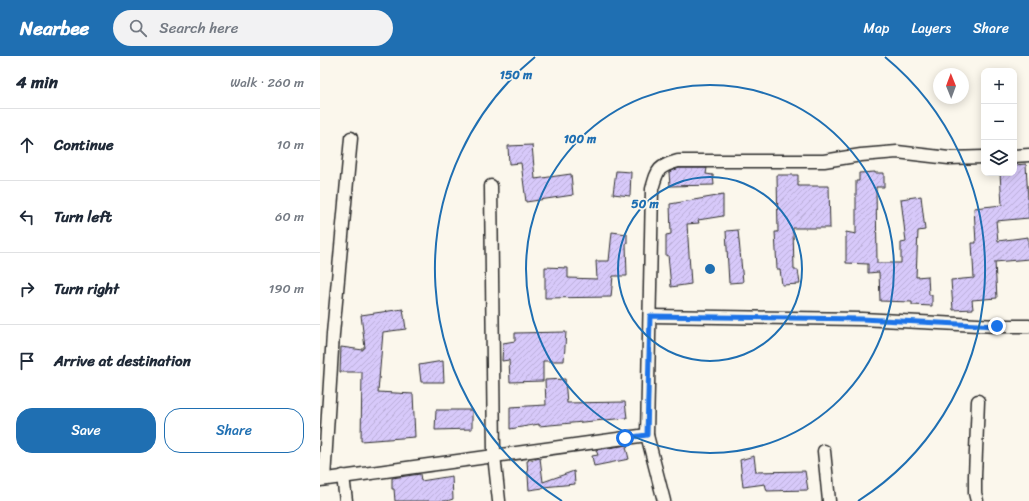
<!DOCTYPE html>
<html lang="en">
<head>
<meta charset="utf-8">
<style>
	:root { --surface:#fff; --page:#f2f2f3; --text:#1f2937; --muted:#747a83; --line:#e0e1e3; --accent:#1f6fb2 }
	body { margin:0; font-family:Sriracha,sans-serif; background:var(--page); color:var(--text) }
	.controls { position:absolute; right:12px; top:12px; display:grid; overflow:hidden; border-radius:8px; box-shadow:0 2px 10px #0003 }
	.controls button { width:36px; height:36px; display:grid; place-items:center; padding:0; border:0; border-bottom:1px solid var(--line); background:var(--surface); color:var(--text); font:20px sans-serif }
	.compass { position:absolute; left:613px; top:12px; width:36px; height:36px; border-radius:50%; background:var(--surface); box-shadow:0 2px 10px #0003; rotate:359deg }
	.stop { position:absolute; width:12px; height:12px; margin:-9px; border:3px solid #1a73e8; border-radius:50%; background:#fff }
	.stop.end { background:#1a73e8; border-color:#fff; box-shadow:0 1px 4px #0008 }
	.list { margin:0; padding:0; list-style:none }
	h2 { display:flex; justify-content:space-between; align-items:center; height:52px; margin:0; padding:0 16px; font-size:17px }
	h2 small { font-size:13px; font-weight:400; color:var(--muted) }
	.list li { display:grid; grid-template-columns:26px 1fr auto; gap:12px; align-items:center; box-sizing:border-box; height:72px; padding:0 16px; border-top:1px solid var(--line) }
	.list b { display:block; font-size:15px; white-space:nowrap }
	.list em { font-size:13px; font-style:normal; color:var(--muted) }
	.actions { display:flex; gap:8px; padding:12px 16px }
	.actions a { flex:1; padding:9px 0; border:1px solid var(--accent); border-radius:16px; text-align:center; font-size:14px; color:var(--accent) }
	.actions .main { background:var(--accent); color:#fff }
	.icon { flex:none; width:22px; height:22px; fill:none; stroke:currentColor; stroke-width:2; stroke-linecap:round; stroke-linejoin:round }
	.map { position:relative; flex:none; width:709px; height:445px; overflow:hidden }
	header { display:flex; align-items:center; gap:24px; box-sizing:border-box; height:56px; padding:0 20px; background:var(--accent); color:#fff }
	header strong { font-size:19px }
	nav { display:flex; gap:22px; margin-inline-start:auto; font-size:14px }
	.search { width:280px; height:36px; background:var(--page); display:flex; align-items:center; gap:10px; box-sizing:border-box; padding:0 14px; border-radius:22px; color:var(--muted); font-size:15px }
	main { display:flex }
	aside { flex:1; background:var(--surface) }
	.map>svg:first-child { display:block }
	.building { fill:url(#building-hatch); stroke:#2b2b2b }
	.lines { fill:none; stroke-linecap:round; stroke-linejoin:round }
	.street-casing { stroke:#2b2b2b; stroke-width:15 }
	.street { stroke:#fbf7ec; stroke-width:12 }
	.route { stroke:#1a73e8; stroke-width:5 }
	.ring { fill:none; stroke:#1f6fb2; stroke-width:2 }
	.centre { fill:#1f6fb2; stroke:#fbf7ec; stroke-width:2 }
	.ring-label { font-size:12px; text-anchor:middle; font-weight:bold; fill:#1f6fb2; stroke:#fbf7ec; stroke-width:3.5; stroke-linejoin:round; paint-order:stroke }
</style>
</head>
<body>
<header>
<strong>Nearbee</strong>
<div class="search"><svg class="icon" aria-label="search" viewBox="0 0 24 24"><circle cx="10" cy="10" r="6"/><path d="M15 15l6 6"/></svg>Search here</div>
<nav><a>Map</a><a>Layers</a><a>Share</a></nav>
</header>
<main>
<aside>
<h2>4 min<small>Walk · 260 m</small></h2>
<ul class="list">
<li><svg class="icon" aria-label="ahead" viewBox="0 0 24 24"><path d="M12 20V5M6 11l6-6 6 6"/></svg><div><b>Continue</b></div><em>10 m</em></li>
<li><svg class="icon" aria-label="left" viewBox="0 0 24 24"><path d="M17 20v-9H6M10 6l-5 5 5 5"/></svg><div><b>Turn left</b></div><em>60 m</em></li>
<li><svg class="icon" aria-label="right" viewBox="0 0 24 24"><path d="M7 20v-9h11M14 6l5 5-5 5"/></svg><div><b>Turn right</b></div><em>190 m</em></li>
<li><svg class="icon" aria-label="arrive" viewBox="0 0 24 24"><path d="M6 21V4h12l-3 4 3 4H6"/></svg><div><b>Arrive at destination</b></div></li>
</ul>
<div class="actions"><a class="main">Save</a><a>Share</a></div>
</aside>
<div class="map">
<svg width="709" height="445" viewBox="0 0 709 445">
	<defs>
		<pattern id="building-hatch" width="6" height="6" patternUnits="userSpaceOnUse"><rect width="6" height="6" fill="#d7c9fa"/><path d="M-1 1l2-2M0 6l6-6M5 7l2-2" fill="none" stroke="#b9add6"/></pattern>
	</defs>
	<rect width="100%" height="100%" fill="#fbf7ec"/>
	<filter id="ink" filterUnits="userSpaceOnUse"><feTurbulence type="fractalNoise" baseFrequency=".025" numOctaves="2"/><feDisplacementMap in="SourceGraphic" scale="8" xChannelSelector="R" yChannelSelector="G"/><feConvolveMatrix kernelMatrix="1 2 1 2 8 2 1 2 1" color-interpolation-filters="sRGB"/></filter>
	<g filter="url(#ink)">
		<g class="building">
			<path d="M212,89L215,123L251,118L253,139L206,146L201,107L189,108L188,90Z"/>
			<path d="M706,108L709,162L676,165L678,185L708,181L709,203L675,206L677,242L652,244L653,253L633,254L631,224L654,222L652,187H656L654,152L682,149L680,117H694V109Z"/>
			<path d="M359,112H387L386,118L393,119L394,129L350,130L349,116Z"/>
			<path d="M296,115L311,116L310,140L293,138Z"/>
			<path d="M555,116V117H564V131H556L557,207H581V187L586,186L581,143L601,140L605,174L598,175L596,221L608,220L609,239H612V250L592,249V246L560,245L559,216L548,217V208L526,207V176L536,178V125H539V117Z"/>
			<path d="M457,119H478V130H509L510,172H473L474,214H478L480,228L462,229L460,213H457L455,176H458Z"/>
			<path d="M403,139V160L378,164L379,167L367,168L371,228L351,231L348,199L346,200V179L351,178L350,148Z"/>
			<path d="M418,174L423,226L409,227L406,175Z"/>
			<path d="M292,176L307,178V187H306L307,220H293L291,241L225,242V211L248,212V222L277,223L276,205H289Z"/>
			<path d="M83,253L86,273L63,276L58,336L93,338L95,381L41,385L42,316H20L21,291L43,294V292H45L41,259Z"/>
			<path d="M246,276L244,305H223V325L190,326L189,304L182,305L183,287L195,285V277Z"/>
			<path d="M123,305L124,326H101L99,309Z"/>
			<path d="M245,323L247,347L305,346L307,362L219,370V368L190,373V351L226,349L225,324Z"/>
			<path d="M116,354H152V373L115,374Z"/>
			<path d="M307,389L308,391H306L309,403L274,410L272,400L278,399L276,394Z"/>
			<path d="M434,400L436,416L485,415L488,434L447,435L445,428L423,431L420,404Z"/>
			<path d="M220,402L223,426L254,415L255,428L223,431V432L209,434L207,405Z"/>
			<path d="M100,418L101,425L132,420L133,443L127,445H75L74,433H72V422Z"/>
		</g>
		<g class="lines">
			<defs>
				<g id="street">
					<path d="M694,100L709,99"/>
					<path d="M171,130L174,399L179,445"/>
					<path d="M330,260L542,263L677,270H709"/>
					<path d="M504,395L509,445"/>
					<path d="M23,420L26,445"/>
					<path d="M4,423L13,278L31,82"/>
					<path d="M0,424L327,379"/>
					<path d="M344,445L327,379L332,133C338,112 338,111 358,105H504L541,99L577,96L629,102L664,101"/>
					<path d="M657,445L655,437V420L658,345"/>
				</g>
			</defs>
			<use href="#street" class="street-casing"/>
			<use href="#street" class="street"/>
		</g>
	</g>
	<g class="lines" filter="url(#ink)">
		<path class="route" d="M305,382L327,379L330,260L542,263L677,270"/>
	</g>
	<g class="ring">
		<circle cx="390" cy="213" r="92"/>
		<circle cx="390" cy="213" r="184"/>
		<path d="M242 445A275 275 0 0 1 215 1M565 1A275 275 0 0 1 538 445"/>
	</g>
	<circle cx="390" cy="213" r="6" class="centre"/>
	<g class="ring-label">
		<text x="196" y="23">150 m</text>
		<text x="260" y="87">100 m</text>
		<text x="325" y="152">50 m</text>
	</g>
</svg>
<div class="controls">
<button>+</button>
<button>−</button>
<button><svg class="icon" aria-label="layers" viewBox="0 0 24 24"><path d="M12 4l9 5-9 5-9-5zM3 14l9 5 9-5"/></svg></button>
</div>
<svg class="compass" viewBox="-18 -18 36 36"><path d="M0-13l5 13h-10z" fill="#e53935"/><path d="M0 13l5-13h-10z" fill="#747a83"/></svg>
<div class="stop" style="left:305px;top:382px"></div>
<div class="stop end" style="left:677px;top:270px"></div>
</div>
</main>
</body>
</html>
